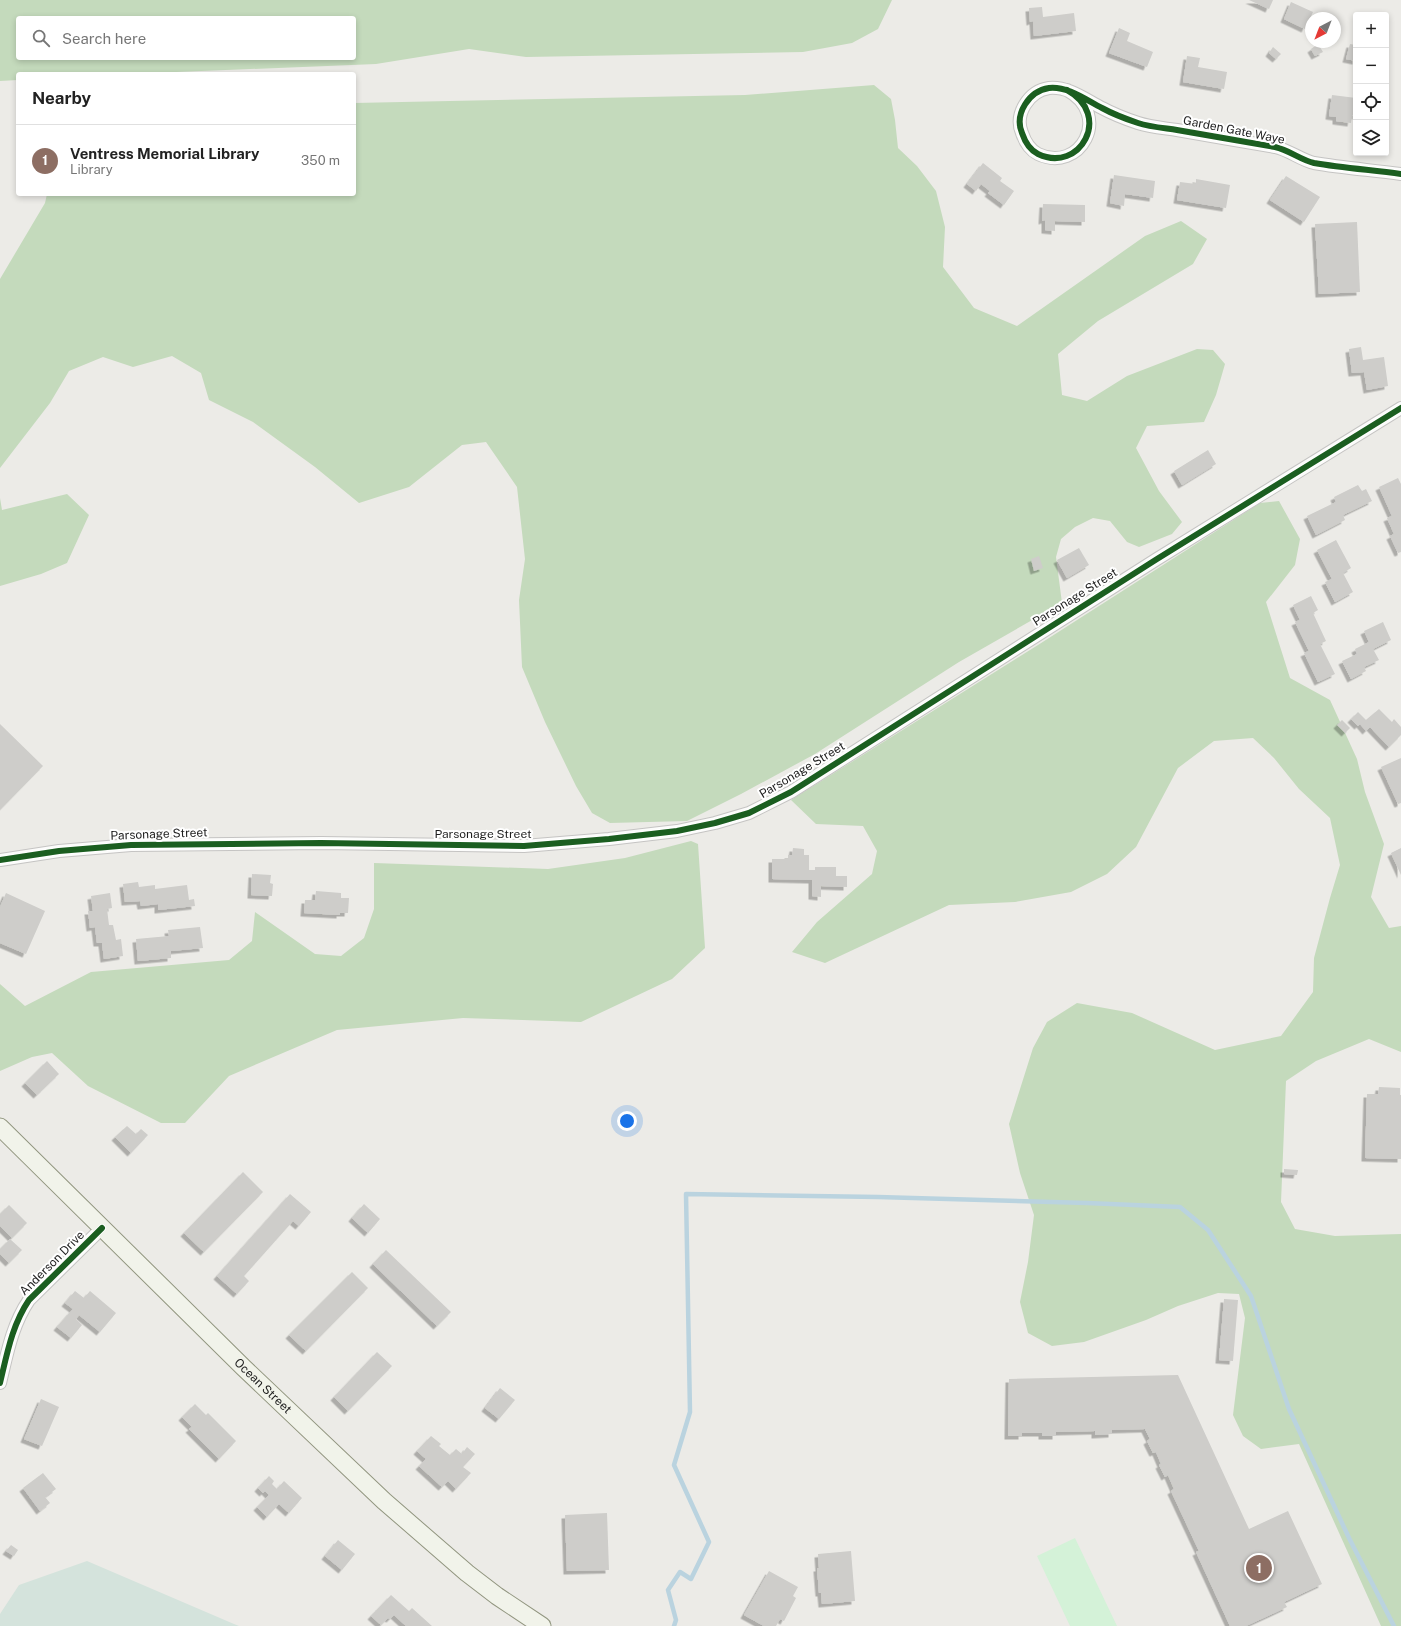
<!DOCTYPE html>
<html lang="en">
<head>
<meta charset="utf-8">
<style>
	:root { --surface:#fff; --page:#f2f2f2; --text:#222; --muted:#767676; --line:#e0e0e0; --accent:#ea580c }
	body { margin:0; font-family:"Public Sans",sans-serif; background:var(--page); color:var(--text) }
	.controls { position:absolute; right:12px; top:12px; display:grid; overflow:hidden; border-radius:4px; box-shadow:0 2px 6px #0003 }
	.controls button { width:36px; height:36px; display:grid; place-items:center; padding:0; border:0; border-bottom:1px solid var(--line); background:var(--surface); color:var(--text); font:20px sans-serif }
	.compass { position:absolute; left:1305px; top:12px; width:36px; height:36px; border-radius:50%; background:var(--surface); box-shadow:0 2px 6px #0003; rotate:222deg }
	.you { position:absolute; left:627px; top:1121px; width:14px; height:14px; margin:-10px; border:3px solid #fff; border-radius:50%; background:#1a73e8; box-shadow:0 0 0 6px #1a73e833 }
	.badge { display:grid; place-items:center; width:26px; height:26px; border-radius:50%; background:var(--accent); color:#fff; font-size:13px; font-weight:700 }
	.pin { position:absolute; translate:-50% -50%; border:2px solid #fff; box-shadow:0 1px 4px #0006 }
	.list { margin:0; padding:0; list-style:none }
	h2 { display:flex; justify-content:space-between; align-items:center; height:52px; margin:0; padding:0 16px; font-size:17px }
	h2 small { font-size:13px; font-weight:400; color:var(--muted) }
	.list li { display:grid; grid-template-columns:26px 1fr auto; gap:12px; align-items:center; box-sizing:border-box; height:72px; padding:0 16px; border-top:1px solid var(--line) }
	.list b { display:block; font-size:15px; white-space:nowrap }
	.list p { margin:0; font-size:13px; white-space:nowrap; color:var(--muted) }
	.list em { font-size:13px; font-style:normal; color:var(--muted) }
	.icon { flex:none; width:22px; height:22px; fill:none; stroke:currentColor; stroke-width:2; stroke-linecap:round; stroke-linejoin:round }
	.map { position:relative; flex:none; width:1401px; height:1626px; overflow:hidden }
	.search { position:absolute; background:var(--surface); box-shadow:0 2px 6px #0003; left:16px; top:16px; width:340px; height:44px; display:flex; align-items:center; gap:10px; box-sizing:border-box; padding:0 14px; border-radius:4px; color:var(--muted); font-size:15px }
	.panel { position:absolute; background:var(--surface); box-shadow:0 2px 6px #0003; left:16px; top:72px; width:340px; height:124px; border-radius:4px }
	.map>svg:first-child { display:block }
	.forest { fill:#c4dabc; fill-rule:evenodd }
	.wetland { fill:#d4e3dc }
	.park { fill:#d4f2d8 }
	.lines { fill:none; stroke-linecap:round; stroke-linejoin:round }
	.stream { stroke:#bad3df; stroke-width:4.5 }
	.building { fill:#cecdca; filter:url(#shadow) }
	.minor-casing { stroke:#c5c4c3; stroke-width:14 }
	.secondary-casing { stroke:#91957f; stroke-width:19 }
	.minor { stroke:#fcfcfb; stroke-width:12 }
	.secondary { stroke:#f1f3ea; stroke-width:17 }
	.cycleway-casing { stroke:#fff; stroke-width:8 }
	.cycleway { stroke:#1b5e20; stroke-width:6 }
	.labels { text-anchor:middle; dominant-baseline:central; stroke-width:4; stroke-linejoin:round; paint-order:stroke }
	.street-label { font-size:12px; fill:#1e1e1e; stroke:#fff }
</style>
</head>
<body>
<div class="map">
<svg width="1401" height="1626" viewBox="0 0 1401 1626">
	<defs>
		<filter id="shadow"><feDropShadow dx="-3.5" dy="3.5" stdDeviation="0" flood-color="#0004"/></filter>
	</defs>
	<rect width="100%" height="100%" fill="#ecebe7"/>
	<g class="forest">
		<path d="M0,0H892L878,29L852,43L803,52L526,57L469,49L376,64L128,74H18V80L0,81ZM18,18H354V58H18Z"/>
		<path d="M874,85L891,99L895,120L898,148L917,166L936,191L945,227L943,267L974,308L1017,326L1145,236L1181,221L1207,239L1193,264L1098,321L1058,354L1062,395L1087,401L1127,376L1197,349L1213,350L1225,364L1216,395L1204,422L1147,426L1136,448L1159,491L1182,522L1172,534L1139,547L1127,542L1110,521L1093,518L1075,527L1061,539L1056,557L1062,603L959,662L815,754L741,794L687,821L610,823L592,813L576,786L545,722L522,667L519,600L525,559L517,487L486,442L462,445L409,487L359,503L315,467L253,422L209,400L201,373L172,356L133,367L103,357L69,371L50,403L0,468V279L45,203L47,194H354V103L745,95Z"/>
		<path d="M67,494L89,515L67,563L41,574L0,586V498L2,510Z"/>
		<path d="M1279,501L1300,539L1295,565L1266,602L1290,678L1330,700L1357,759L1365,792L1384,844L1371,897L1389,928L1401,926V1052L1369,1039L1316,1061L1286,1081L1281,1202L1295,1229L1335,1236L1401,1234V1626H1381L1299,1444L1261,1449L1243,1436L1233,1415L1245,1318L1239,1294L1218,1293L1178,1306L1146,1320L1084,1342L1052,1346L1028,1333L1020,1302L1028,1262L1034,1215L1020,1173L1009,1124L1033,1048L1047,1022L1077,1003L1132,1013L1215,1050L1281,1036L1313,992L1314,958L1330,898L1340,865L1330,818L1299,789L1274,758L1253,738L1214,741L1178,768L1136,847L1107,874L1071,892L1015,902L949,905L825,963L792,952L817,922L872,874L877,851L863,826L816,824L791,800L1038,645L1260,503Z"/>
		<path d="M691,841L698,844L705,948L672,979L581,1022L463,1018L337,1030L229,1076L185,1123H161L88,1086L52,1053L32,1057L0,1071V984L25,1006L91,972L229,960L252,941L255,912L315,954L341,956L364,938L374,909V863L548,869L625,858Z"/>
	</g>
	<path class="wetland" d="M87,1561L234,1624L239,1626H0V1614L19,1585Z"/>
	<path class="park" d="M1075,1538L1117,1626H1070L1037,1556Z"/>
	<g class="lines">
		<path class="stream" d="M674,1626L676,1620L668,1590L680,1572L691,1579L709,1542L674,1465L690,1412L686,1194L878,1197L1087,1203L1180,1207L1208,1230L1251,1296L1289,1409L1349,1538L1394,1626"/>
	</g>
	<g class="building">
		<path d="M1249,0H1273L1269,9Z"/>
		<path d="M1291,2L1313,12L1305,29L1284,19Z"/>
		<path d="M1042,7L1043,17L1074,13L1076,31L1034,36L1033,21L1030,22L1029,8Z"/>
		<path d="M1119,28L1130,33L1127,41L1153,52L1147,67L1109,53Z"/>
		<path d="M1318,44L1323,52L1315,56L1311,49Z"/>
		<path d="M1350,44L1356,45V61L1346,59Z"/>
		<path d="M1273,47L1281,54L1276,59L1269,53Z"/>
		<path d="M1187,56L1200,58L1198,67L1227,72L1224,89L1183,82Z"/>
		<path d="M1332,95L1356,98V116L1352,115L1351,123L1336,121V117L1329,116Z"/>
		<path d="M983,163L1002,178L1000,181L1014,191L1004,205L988,193L990,191L981,184L976,191L967,184Z"/>
		<path d="M1114,175L1155,181L1153,198L1125,194L1124,206L1110,203Z"/>
		<path d="M1286,176L1320,197L1304,222L1270,200Z"/>
		<path d="M1196,179L1230,185L1226,208L1177,200L1180,182L1196,184Z"/>
		<path d="M1043,204L1085,205V222L1055,221V231L1045,230V220L1042,221Z"/>
		<path d="M1357,222L1360,292L1319,294L1315,224Z"/>
		<path d="M1361,347L1363,360L1384,357L1388,386L1367,390L1364,372L1352,373L1349,349Z"/>
		<path d="M1208,450L1216,464L1182,485L1174,471Z"/>
		<path d="M1398,478L1401,484V552L1398,553L1390,536L1394,534L1387,518L1392,516L1379,487Z"/>
		<path d="M1358,485L1362,491L1366,489L1372,501L1343,515L1345,520L1316,535L1307,516L1336,502L1334,497Z"/>
		<path d="M1336,540L1351,568L1343,573L1353,592L1335,602L1325,582L1332,579L1317,550Z"/>
		<path d="M1079,548L1089,565L1067,578L1057,560Z"/>
		<path d="M1039,556L1043,568L1034,571L1031,559Z"/>
		<path d="M1311,596L1318,610L1313,613L1326,641L1320,644L1335,674L1318,682L1304,653L1309,651L1295,622L1300,620L1293,605Z"/>
		<path d="M1383,622L1391,640L1373,649L1379,660L1364,667L1366,671L1351,679L1342,661L1357,654L1355,649L1369,642L1364,631Z"/>
		<path d="M1379,709L1392,722L1394,719L1401,727V735L1389,747L1370,727L1366,731L1360,724L1358,726L1351,719L1358,712L1366,720Z"/>
		<path d="M1342,720L1350,728L1345,733L1337,725Z"/>
		<path d="M0,724L43,766L0,810Z"/>
		<path d="M1401,758V803L1398,804L1381,767Z"/>
		<path d="M793,848L804,849V855H809V870H815V867H836V876H847V887L821,886V897L812,896V880L772,879V859H788V855H792Z"/>
		<path d="M1401,848V875L1391,853Z"/>
		<path d="M252,874L271,875L270,883L273,884L272,896L251,895Z"/>
		<path d="M138,882L139,887L155,885V889L187,885L189,900L194,899L195,906L158,910V904L141,906L140,901L125,902L123,884Z"/>
		<path d="M316,891L341,893V898H349L348,913H340V915L304,913L305,900H315Z"/>
		<path d="M6,893L45,911L26,954L0,943V907Z"/>
		<path d="M110,893L112,908L107,909L109,925H113L116,940L121,939L123,956L104,959L102,943H97L95,927L90,928L88,911H93L91,896Z"/>
		<path d="M200,927L203,948L171,951V958L138,961L136,939L169,936L168,930Z"/>
		<path d="M47,1061L59,1074L37,1095L25,1083Z"/>
		<path d="M1379,1087L1400,1088V1095H1401V1159L1365,1158L1367,1094H1378Z"/>
		<path d="M127,1126L136,1134L141,1129L148,1135L131,1153L115,1137Z"/>
		<path d="M1284,1169L1298,1170L1297,1175L1284,1174Z"/>
		<path d="M243,1172L263,1192L204,1252L184,1233Z"/>
		<path d="M290,1194L311,1212L299,1226L293,1221L244,1276L249,1281L237,1294L217,1276Z"/>
		<path d="M364,1204L380,1219L368,1233L352,1218Z"/>
		<path d="M9,1205L27,1223L12,1238L0,1226V1214Z"/>
		<path d="M10,1239L22,1250L9,1263L0,1254V1249Z"/>
		<path d="M386,1250L451,1312L437,1326L373,1264Z"/>
		<path d="M352,1272L368,1288L306,1351L289,1335Z"/>
		<path d="M75,1291L84,1298L90,1291L116,1313L100,1332L79,1315L76,1319L82,1325L71,1338L57,1327L73,1309L65,1303Z"/>
		<path d="M1224,1299L1238,1300L1233,1361L1219,1360Z"/>
		<path d="M377,1352L392,1366L348,1411L334,1397Z"/>
		<path d="M1178,1375L1249,1529L1288,1511L1322,1584L1284,1602L1287,1607L1246,1626H1230L1196,1552L1199,1551L1171,1491L1174,1489L1168,1475L1165,1477L1159,1465L1161,1464L1156,1452L1153,1453L1147,1441L1150,1439L1145,1429L1112,1430V1434L1095,1435V1431L1056,1432V1436H1042V1433H1022V1436H1008L1009,1379Z"/>
		<path d="M500,1388L515,1400L499,1419L485,1408Z"/>
		<path d="M41,1399L59,1407L42,1446L24,1439Z"/>
		<path d="M195,1404L206,1415L208,1413L236,1441L219,1459L189,1429L192,1427L182,1417Z"/>
		<path d="M431,1436L441,1444L439,1446L450,1455L456,1449L462,1454L467,1447L475,1454L463,1467L471,1473L456,1489L448,1481L442,1487L419,1466L426,1459L417,1451Z"/>
		<path d="M43,1473L56,1489L45,1497L50,1503L40,1511L23,1488Z"/>
		<path d="M269,1476L274,1481L272,1484L277,1489L284,1481L302,1498L289,1513L279,1504L267,1517L257,1507L269,1495L265,1491L263,1493L258,1488Z"/>
		<path d="M607,1513L609,1570L567,1571L565,1515Z"/>
		<path d="M338,1540L355,1554L342,1570L325,1556Z"/>
		<path d="M11,1545L18,1550L14,1556L6,1551Z"/>
		<path d="M851,1551L855,1601L822,1604L821,1593H819L817,1568H819L818,1554Z"/>
		<path d="M769,1571L798,1587L793,1596L796,1598L784,1621L780,1619L776,1626H764L744,1615Z"/>
		<path d="M391,1595L409,1611L412,1608L432,1626H406L394,1615L390,1619L388,1618L381,1625L371,1616Z"/>
	</g>
	<g class="lines">
		<defs>
			<g id="minor">
				<path d="M1067,90C1113,115 1080,174 1038,154C1030,150 1025,142 1022,133C1014,114 1029,91 1049,88C1068,86 1086,100 1102,108C1113,114 1126,119 1138,123C1150,127 1164,128 1177,130C1210,136 1242,141 1275,147C1289,150 1301,160 1314,163C1343,168 1372,170 1401,174"/>
				<path d="M0,860L59,851L131,845L321,843L524,846L609,839L677,831L715,823L749,813L791,792L1157,559L1401,408"/>
				<path d="M0,1383C7,1354 12,1325 29,1300L102,1228"/>
			</g>
			<g id="secondary">
				<path id="s1" d="M0,1127L244,1368L384,1501L467,1573L497,1596L542,1626"/>
			</g>
		</defs>
		<use href="#minor" class="minor-casing"/>
		<use href="#secondary" class="secondary-casing"/>
		<use href="#minor" class="minor"/>
		<use href="#secondary" class="secondary"/>
		<defs>
			<g id="cycleway">
				<path d="M1067,90C1113,115 1080,174 1038,154C1030,150 1025,142 1022,133C1014,114 1029,91 1049,88C1068,86 1086,100 1102,108C1113,114 1126,119 1138,123C1150,127 1164,128 1177,130C1210,136 1242,141 1275,147C1289,150 1301,160 1314,163C1343,168 1372,170 1401,174"/>
				<path d="M0,860L59,851L131,845L321,843L524,846L609,839L677,831L715,823L749,813L791,792L1157,559L1401,408"/>
				<path d="M0,1383C7,1354 12,1325 29,1300L102,1228"/>
			</g>
		</defs>
		<use href="#cycleway" class="cycleway-casing"/>
		<use href="#cycleway" class="cycleway"/>
	</g>
	<g class="labels">
		<g class="street-label">
			<text transform="translate(1234 130) rotate(11)">Garden Gate Waye</text>
			<text transform="translate(1075 597) rotate(-32)">Parsonage Street</text>
			<text transform="translate(802 770) rotate(-31)">Parsonage Street</text>
			<text transform="translate(159 834) rotate(-2)">Parsonage Street</text>
			<text x="483" y="834">Parsonage Street</text>
			<text transform="translate(52 1263) rotate(-45)">Anderson Drive</text>
			<text stroke="none"><textPath href="#s1" startOffset="369">Ocean Street</textPath></text>
		</g>
	</g>
</svg>
<div class="controls">
<button>+</button>
<button>−</button>
<button><svg class="icon" aria-label="locate" viewBox="0 0 24 24"><circle cx="12" cy="12" r="6"/><path d="M12 2v4M12 18v4M2 12h4M18 12h4"/></svg></button>
<button><svg class="icon" aria-label="layers" viewBox="0 0 24 24"><path d="M12 4l9 5-9 5-9-5zM3 14l9 5 9-5"/></svg></button>
</div>
<svg class="compass" viewBox="-18 -18 36 36"><path d="M0-13l5 13h-10z" fill="#e53935"/><path d="M0 13l5-13h-10z" fill="#767676"/></svg>
<div class="you"></div>
<div class="pin badge" style="left:1259px;top:1568px;background:#8d6e63">1</div>
<div class="search"><svg class="icon" aria-label="search" viewBox="0 0 24 24"><circle cx="10" cy="10" r="6"/><path d="M15 15l6 6"/></svg>Search here</div>
<section class="panel">
<h2>Nearby<small></small></h2>
<ul class="list">
<li><span class="badge" style="background:#8d6e63">1</span><div><b>Ventress Memorial Library</b><p>Library</p></div><em>350 m</em></li>
</ul>
</section>
</div>
</body>
</html>
